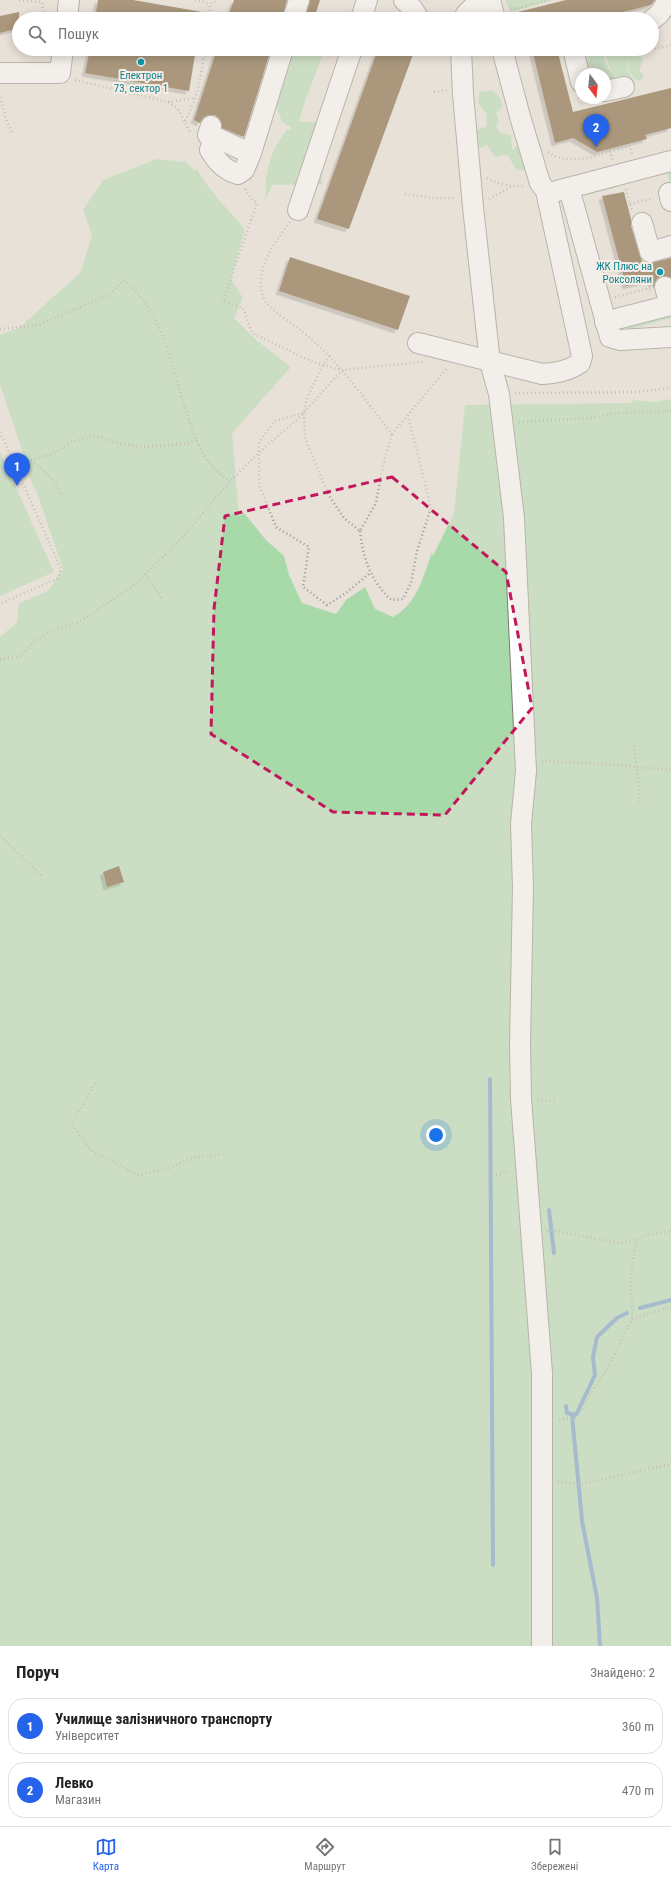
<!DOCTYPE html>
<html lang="uk">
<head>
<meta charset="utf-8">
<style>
	:root { --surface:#fff; --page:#f2f2f2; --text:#222; --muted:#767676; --line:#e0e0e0; --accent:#2563eb }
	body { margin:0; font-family:"Roboto Condensed",sans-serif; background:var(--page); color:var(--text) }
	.compass { position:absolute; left:575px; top:68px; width:36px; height:36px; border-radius:50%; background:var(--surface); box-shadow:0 2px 10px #0003; rotate:165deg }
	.you { position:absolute; left:436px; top:1135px; width:14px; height:14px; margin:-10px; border:3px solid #fff; border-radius:50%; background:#1a73e8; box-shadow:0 0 0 6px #1a73e833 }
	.badge { display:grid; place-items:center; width:26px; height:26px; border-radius:50%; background:var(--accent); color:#fff; font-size:13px; font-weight:700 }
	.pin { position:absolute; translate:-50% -33px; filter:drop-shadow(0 1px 2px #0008) }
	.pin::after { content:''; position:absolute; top:21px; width:14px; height:12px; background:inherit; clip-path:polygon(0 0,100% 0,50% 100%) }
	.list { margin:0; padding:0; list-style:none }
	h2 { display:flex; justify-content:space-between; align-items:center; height:52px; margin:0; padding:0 16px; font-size:17px }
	h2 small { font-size:13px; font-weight:400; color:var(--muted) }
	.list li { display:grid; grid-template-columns:26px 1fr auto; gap:12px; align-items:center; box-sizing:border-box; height:56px; margin:0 8px 8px; padding:0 8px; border:1px solid var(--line); border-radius:16px }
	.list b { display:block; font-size:15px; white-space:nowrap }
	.list p { margin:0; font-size:13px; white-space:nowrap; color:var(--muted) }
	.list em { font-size:13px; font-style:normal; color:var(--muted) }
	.icon { flex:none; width:22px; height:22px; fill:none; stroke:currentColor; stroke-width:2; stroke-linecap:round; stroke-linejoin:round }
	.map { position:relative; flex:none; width:671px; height:1646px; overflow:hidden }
	.search { position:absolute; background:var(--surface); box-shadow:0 2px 10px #0003; left:12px; right:12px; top:12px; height:44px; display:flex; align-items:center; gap:10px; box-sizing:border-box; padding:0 14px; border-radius:22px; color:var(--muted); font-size:15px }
	.sheet { height:180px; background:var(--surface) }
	nav { display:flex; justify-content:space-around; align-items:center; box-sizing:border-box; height:56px; border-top:1px solid var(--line); background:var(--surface); font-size:11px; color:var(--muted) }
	nav a { display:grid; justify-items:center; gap:2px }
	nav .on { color:var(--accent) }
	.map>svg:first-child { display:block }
	.green { fill:#a8daa9 }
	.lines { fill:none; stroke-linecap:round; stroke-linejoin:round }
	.stream { stroke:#578cc0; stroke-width:4 }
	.building { fill:#603d0c; filter:url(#shadow) }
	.minor-casing { stroke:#817a73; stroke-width:22 }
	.path { stroke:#9c9790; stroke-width:2.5; stroke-dasharray:1 3; stroke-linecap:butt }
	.minor { stroke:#fff; stroke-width:20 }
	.marked { fill:none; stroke:#c2185b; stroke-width:3; stroke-dasharray:8 5; stroke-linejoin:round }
	.culture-dot { fill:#0f9aa8; stroke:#f6eee6; stroke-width:1.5 }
	.labels { text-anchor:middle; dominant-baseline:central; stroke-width:4; stroke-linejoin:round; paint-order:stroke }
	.culture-label { font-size:11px; fill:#0d838f; stroke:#f6eee6 }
</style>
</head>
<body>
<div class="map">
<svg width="671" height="1646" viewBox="0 0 671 1646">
	<defs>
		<filter id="shadow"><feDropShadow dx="-3.5" dy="3.5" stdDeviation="0" flood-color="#0004"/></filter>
	</defs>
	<rect width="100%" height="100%" fill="#e8e1d8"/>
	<g class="green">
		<path d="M507,0H551L512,12L505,2Z"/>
		<path d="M291,49H325L304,104L299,122H320L322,184L273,185L274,181L263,204C267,194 265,190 266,180C268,161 275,143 288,129L290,131L291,127L282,122L275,103L285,74L290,67Z"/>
		<path d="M623,49L626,57L627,49C636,49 639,54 643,61L639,71L644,75L641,81L635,79L627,69L629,65L626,57L628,65L626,69L635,81L616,86C620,73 613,76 609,66C608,62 607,58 606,54Z"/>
		<path d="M598,54L603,55L608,68L614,74L617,80L605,81V74C594,74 592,71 587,62L589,55Z"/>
		<path d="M493,90L499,96L503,106L496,113L499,121L496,126L500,133L511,135L512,150L521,143L529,171L517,170L507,155L495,157L487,145L481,148L475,143V131L487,126L486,114L478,102L480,92Z"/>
		<path d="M157,159L186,162L195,171L197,169C204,183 217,197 227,209C234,217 239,220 245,230L231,279L243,298L234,318L255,339L291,367L232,433L239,516L244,513L266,540L284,556L289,575L302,603L336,614L346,600L365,587L375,609L393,617C418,603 423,577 432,552L433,556L454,513L465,405L629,403L635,400L654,402L671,399V1646H0V637L17,622L19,603L48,591L63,569L37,493L29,477L28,468L0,385V335L20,327L81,272L92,235L83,210L103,180Z"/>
		<path d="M671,168V188L667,173L584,196L583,192Z"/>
		<path d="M671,314V318L628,330L627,326Z"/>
		<path d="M0,452L54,572L0,596Z"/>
	</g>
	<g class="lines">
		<g class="stream">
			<path d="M490,1079L493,1565"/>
			<path d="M549,1210L554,1253"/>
			<path d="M640,1308L671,1300"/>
			<path d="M566,1406L567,1413L575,1415L577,1413L595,1375L593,1357L597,1337L617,1318L627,1313"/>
			<path d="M572,1415L582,1521L597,1598L600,1646"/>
		</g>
	</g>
	<g class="building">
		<path d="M98,0H133L208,13V19H95Z"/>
		<path d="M234,0H287L282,19H227Z"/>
		<path d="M310,0H320L314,19L305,18Z"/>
		<path d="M566,0H655L651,5L595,19H507L506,15Z"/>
		<path d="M19,12V28L0,33V16Z"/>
		<path d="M90,49H196L189,91L85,73Z"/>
		<path d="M217,49H271L244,137L222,128L220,119L215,115H208L203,118L200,123L194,120Z"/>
		<path d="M378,49H415L349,229L317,219Z"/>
		<path d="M532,49H557L573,112L671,88V128L645,135L647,139L597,152L573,138L555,143Z"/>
		<path d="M624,192L631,219V226L643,265L671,258V278L662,276L657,279L654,284V289L651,280L626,286L602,196Z"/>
		<path d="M290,257L410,296L398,330L279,291Z"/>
		<path d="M119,866L124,882L107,887L103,872Z"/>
	</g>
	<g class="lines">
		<defs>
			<g id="minor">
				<path d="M404,0L412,8L418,17"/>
				<path d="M490,0L495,19"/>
				<path d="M67,19L69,0"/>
				<path d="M293,19L299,0"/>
				<path d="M361,19L367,0"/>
				<path d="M464,19L466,14L480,0"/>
				<path d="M652,20L659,14L669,0"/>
				<path d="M461,49L463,94L473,207L486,326L490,362L499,394L514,518L526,771L521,824L523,887L520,1045L521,1099L542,1373V1646"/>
				<path d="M573,49L581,82"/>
				<path d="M0,73H60L63,49"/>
				<path d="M605,91L624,87"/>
				<path d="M211,126L208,135C223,139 235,148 251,153L283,49"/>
				<path d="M213,141L210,150C217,162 225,171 238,174L244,170L251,153"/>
				<path d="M569,188L610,337L620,340L671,337"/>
				<path d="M557,191L671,161"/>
				<path d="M671,193H669L671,201"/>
				<path d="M298,210L352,49"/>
				<path d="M642,223L650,252L671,246"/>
				<path d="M665,287L670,305"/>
				<path d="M605,322L671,305"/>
				<path d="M418,343L542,374C557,373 568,371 580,363L582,356L546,191L540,183L521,120L502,49"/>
			</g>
		</defs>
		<use href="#minor" class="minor-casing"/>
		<g class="path">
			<path d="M19,0L42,2L44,17"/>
			<path d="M195,0L210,4"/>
			<path d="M510,10L550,0"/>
			<path d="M210,19V4L218,0"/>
			<path d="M624,19L636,16"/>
			<path d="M647,51L671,45"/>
			<path d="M75,80L168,102L178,109L191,134"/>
			<path d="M434,92L447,90"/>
			<path d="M0,97L7,122L13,134"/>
			<path d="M578,98L580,104L592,101"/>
			<path d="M168,102L195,98"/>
			<path d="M185,121C198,99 201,74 205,49"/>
			<path d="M610,151L613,161"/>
			<path d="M548,152C572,168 604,153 630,146L632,154"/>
			<path d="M487,178C500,185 511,187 524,186"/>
			<path d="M245,189L250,197L257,203L223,301L243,308L252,333L313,362L341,370"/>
			<path d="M626,189L632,211"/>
			<path d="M405,194L435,198H455"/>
			<path d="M489,199L511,187"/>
			<path d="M630,204L653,198"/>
			<path d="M290,222C273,245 255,267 263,297C266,307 295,326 304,333C339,361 364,399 392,434L448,367"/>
			<path d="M615,297L646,289L648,291"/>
			<path d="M0,329L37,325L107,296L125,280C170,320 172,378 193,430C197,441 202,454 209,463C215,470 223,476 230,481"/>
			<path d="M330,356L323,365L307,398L304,413L305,438L329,496L344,518L360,531L376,503L383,465L392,434"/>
			<path d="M515,393L638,392L671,388"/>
			<path d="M303,413L275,421L259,442V484L276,527L309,547L303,587L327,605L346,593L371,572"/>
			<path d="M519,422L591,418L615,413L665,412L671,410"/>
			<path d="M0,432L61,569L58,578L0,604"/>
			<path d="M31,460L52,454L72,442L94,435L117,443L141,447L183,444L197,440"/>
			<path d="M31,460C45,470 53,480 62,495"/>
			<path d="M360,531C363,558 370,580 391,600L403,599L411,583L417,551L431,508L408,415"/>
			<path d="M145,574L163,600"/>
			<path d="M0,659L22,656L32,643L49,632L79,622L133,586L178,542L230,481L265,447L298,419L342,370L423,362"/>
			<path d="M634,746L639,787V804"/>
			<path d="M542,761L606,764L671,770"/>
			<path d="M0,836L42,876"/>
			<path d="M95,1083L72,1125L91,1150L138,1175L169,1168L192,1158L225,1154"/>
			<path d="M538,1100L555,1101"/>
			<path d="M496,1175L511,1171"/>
			<path d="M547,1231H557L619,1243L637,1240"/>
			<path d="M632,1319L671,1307"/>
			<path d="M559,1419L577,1418L589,1396L609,1366L632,1319L633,1303L630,1292L633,1259L637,1240L647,1235L671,1231"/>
			<path d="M558,1482L580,1484L671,1464"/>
		</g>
		<use href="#minor" class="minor"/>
	</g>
	<path d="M0 0H671V1646H0ZM392,477L506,572L532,708L445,815L333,812L211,734L214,609L225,516Z" fill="#e8e1d8" fill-opacity=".55" fill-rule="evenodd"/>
	<path class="marked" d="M392,477L506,572L532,708L445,815L333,812L211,734L214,609L225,516Z"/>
	<g class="culture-dot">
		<circle cx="141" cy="62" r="4"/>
		<circle cx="660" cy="272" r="4"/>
	</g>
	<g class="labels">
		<g class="culture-label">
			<text x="141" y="75">Електрон<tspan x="141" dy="13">73, сектор 1</tspan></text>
			<text x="652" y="266" text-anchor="end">ЖК Плюс на<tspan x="652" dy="13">Роксоляни</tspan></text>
		</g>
	</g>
</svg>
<svg class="compass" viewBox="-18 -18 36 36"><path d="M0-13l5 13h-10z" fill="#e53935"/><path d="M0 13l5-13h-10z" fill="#767676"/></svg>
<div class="you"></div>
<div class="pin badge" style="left:17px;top:486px">1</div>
<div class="pin badge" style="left:596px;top:147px">2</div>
<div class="search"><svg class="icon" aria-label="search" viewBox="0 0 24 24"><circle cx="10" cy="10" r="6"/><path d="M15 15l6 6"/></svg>Пошук</div>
</div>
<section class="sheet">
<h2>Поруч<small>Знайдено: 2</small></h2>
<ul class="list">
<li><span class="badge">1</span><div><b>Училище залізничного транспорту</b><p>Університет</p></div><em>360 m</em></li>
<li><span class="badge">2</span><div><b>Левко</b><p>Магазин</p></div><em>470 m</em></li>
</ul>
</section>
<nav>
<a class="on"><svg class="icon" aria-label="map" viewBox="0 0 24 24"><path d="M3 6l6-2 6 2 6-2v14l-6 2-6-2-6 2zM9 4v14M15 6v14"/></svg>Карта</a>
<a><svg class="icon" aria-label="directions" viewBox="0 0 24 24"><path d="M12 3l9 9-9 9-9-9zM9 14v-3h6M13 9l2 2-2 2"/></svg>Маршрут</a>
<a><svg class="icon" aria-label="saved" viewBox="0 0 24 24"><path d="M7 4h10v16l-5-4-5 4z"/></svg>Збережені</a>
</nav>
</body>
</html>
